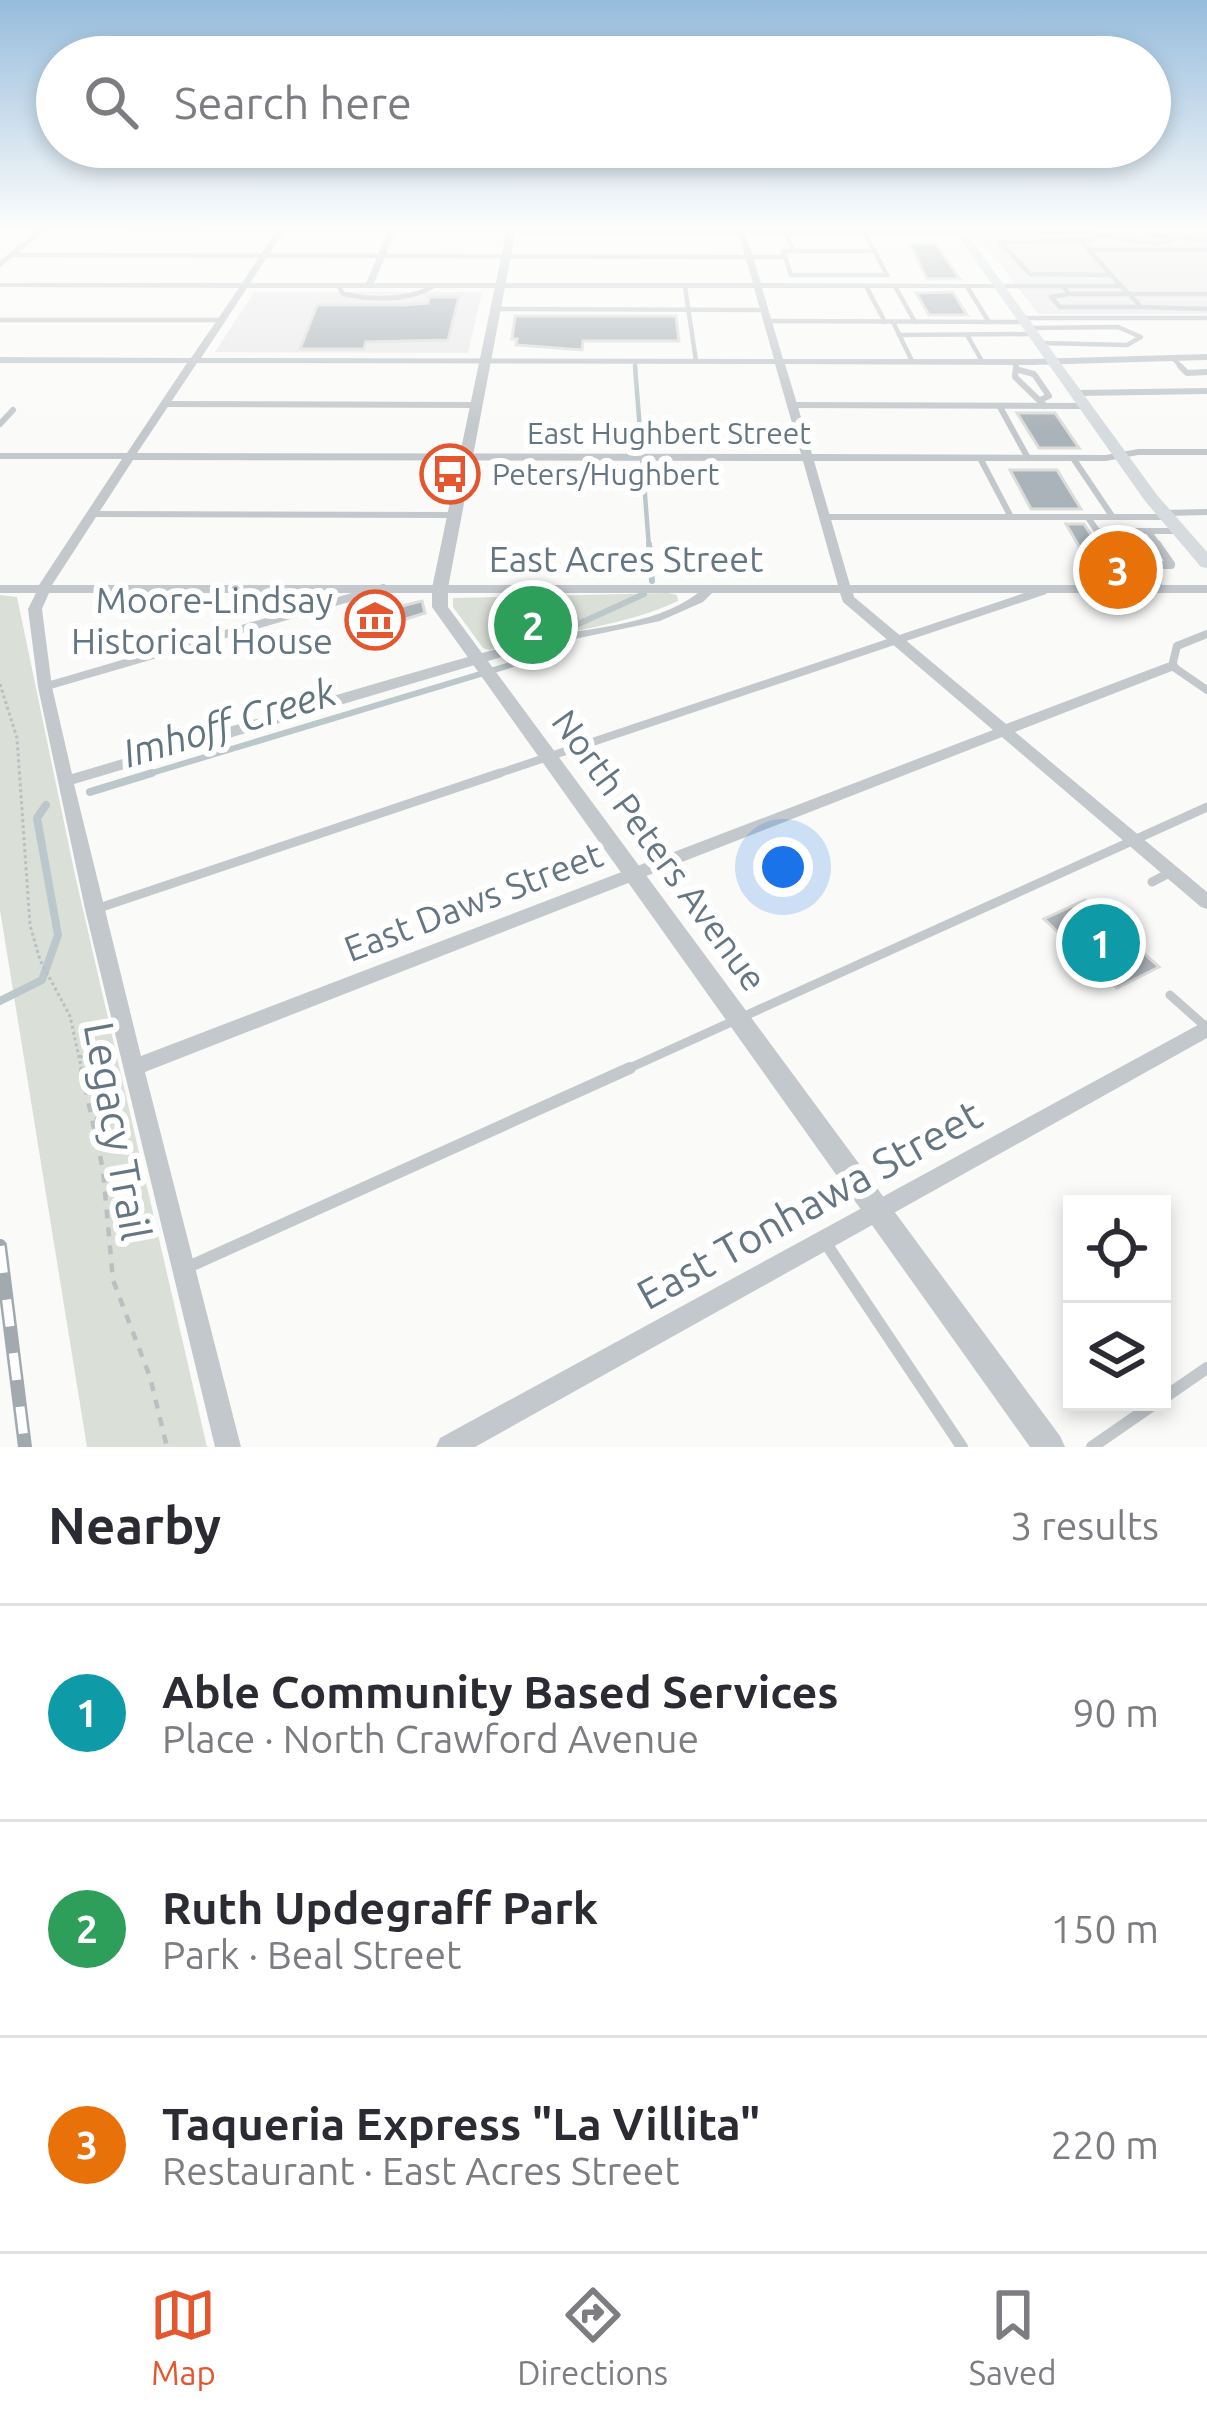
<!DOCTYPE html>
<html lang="en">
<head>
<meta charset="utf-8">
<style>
	:root { --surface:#fff; --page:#f7f7f7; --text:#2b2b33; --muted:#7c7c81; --line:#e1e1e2; --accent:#e4572e }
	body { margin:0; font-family:Ubuntu,sans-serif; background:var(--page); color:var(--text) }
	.controls { position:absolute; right:36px; bottom:36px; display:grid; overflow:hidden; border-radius:0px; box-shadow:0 6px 18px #0003 }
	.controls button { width:108px; height:108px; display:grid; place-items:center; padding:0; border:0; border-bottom:3px solid var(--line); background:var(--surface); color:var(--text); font:60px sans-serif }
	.you { position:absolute; left:783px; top:867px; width:42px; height:42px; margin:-30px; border:9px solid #fff; border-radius:50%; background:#1a73e8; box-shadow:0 0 0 18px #1a73e833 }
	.badge { display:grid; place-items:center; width:78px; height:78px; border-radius:50%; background:var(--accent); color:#fff; font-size:39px; font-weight:700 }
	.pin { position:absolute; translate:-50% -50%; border:6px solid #fff; box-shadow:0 3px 12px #0006 }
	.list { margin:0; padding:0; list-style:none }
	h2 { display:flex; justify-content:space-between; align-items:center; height:156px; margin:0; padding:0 48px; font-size:51px }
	h2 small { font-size:39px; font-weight:400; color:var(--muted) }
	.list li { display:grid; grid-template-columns:78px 1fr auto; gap:36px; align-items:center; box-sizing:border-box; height:216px; padding:0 48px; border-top:3px solid var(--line) }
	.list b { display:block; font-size:45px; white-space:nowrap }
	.list p { margin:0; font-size:39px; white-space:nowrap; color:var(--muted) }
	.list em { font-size:39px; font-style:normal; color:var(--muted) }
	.icon { flex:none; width:66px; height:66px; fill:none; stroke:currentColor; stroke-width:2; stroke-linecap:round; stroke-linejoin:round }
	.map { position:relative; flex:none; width:1207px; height:1447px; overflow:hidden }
	.search { position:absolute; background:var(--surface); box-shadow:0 6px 18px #0003; left:36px; right:36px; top:36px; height:132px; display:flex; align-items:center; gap:30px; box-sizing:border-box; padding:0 42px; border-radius:66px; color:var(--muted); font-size:45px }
	.sheet { height:804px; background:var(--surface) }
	nav { display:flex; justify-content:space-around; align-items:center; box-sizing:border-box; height:168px; border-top:3px solid var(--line); background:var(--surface); font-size:33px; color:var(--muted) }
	nav a { display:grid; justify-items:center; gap:6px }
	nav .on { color:var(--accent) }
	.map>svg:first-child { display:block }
	.built { fill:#e8e9e9 }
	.green { fill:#dadfd7 }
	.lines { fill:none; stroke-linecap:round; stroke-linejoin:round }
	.stream-far3 { stroke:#bbc7cb; stroke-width:3 }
	.stream-far2 { stroke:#bbc7cb; stroke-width:4.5 }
	.stream-far1 { stroke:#bbc7cb; stroke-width:6 }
	.stream { stroke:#bbc7cb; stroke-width:8 }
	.building { fill:#aab3b9; stroke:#dcdcda; stroke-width:3 }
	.path-far1 { stroke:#bbbfc2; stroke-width:3; stroke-dasharray:3 3; stroke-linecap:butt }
	.path { stroke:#bbbfc2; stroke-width:4.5; stroke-dasharray:9 9; stroke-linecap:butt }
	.service-far4 { stroke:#c3c8cc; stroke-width:4.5 }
	.service-far3 { stroke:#c3c8cc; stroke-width:6 }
	.service-far2 { stroke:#c3c8cc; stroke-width:8 }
	.service-far1 { stroke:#c3c8cc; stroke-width:9 }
	.service { stroke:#c3c8cc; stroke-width:12 }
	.minor { fill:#c3c8cc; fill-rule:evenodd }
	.tertiary { fill:#c3c8cc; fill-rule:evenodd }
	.secondary { fill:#d6dbdf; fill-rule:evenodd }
	.rail-casing { stroke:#a2aab0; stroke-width:14 }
	.rail { stroke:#fff; stroke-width:9; stroke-dasharray:27; stroke-linecap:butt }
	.labels { text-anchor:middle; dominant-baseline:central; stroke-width:12; stroke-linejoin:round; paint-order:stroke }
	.far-street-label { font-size:30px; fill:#657683; stroke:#fff }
	.far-poi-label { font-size:30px; fill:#657683; stroke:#fff; text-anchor:start }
	.street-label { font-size:36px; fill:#657683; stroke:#fff }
	.poi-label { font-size:36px; fill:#657683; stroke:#fff; text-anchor:end }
	.water-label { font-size:39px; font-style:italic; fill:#60757c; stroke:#fff }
	.near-street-label { font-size:42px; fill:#657683; stroke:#fff }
</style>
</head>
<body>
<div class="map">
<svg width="1207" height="1447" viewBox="0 0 1207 1447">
	<rect width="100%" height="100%" fill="#fafaf8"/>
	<g class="built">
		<path d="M973,229H1207V314H1038Z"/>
		<path d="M254,292H482L468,353L215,352Z"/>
	</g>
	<g class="green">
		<path d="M668,593L677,595L678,601C618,629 551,632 489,650L483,648L453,607V598Z"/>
		<path d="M0,595L17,597L75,875L207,1447H87L0,910Z"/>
	</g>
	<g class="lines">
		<path class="stream-far3" d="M635,362L636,369"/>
		<path class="stream-far2" d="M635,366L649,547"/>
		<g class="stream-far1">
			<path d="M649,544L652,581"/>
			<path d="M142,776L517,663L549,647L552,636L644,594"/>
		</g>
		<g class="stream">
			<path d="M90,792L152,773"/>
			<path d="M0,1001L42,980L58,935L37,818L46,805"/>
		</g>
	</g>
	<g class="building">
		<path d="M910,244H936L960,279H927Z"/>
		<path d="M953,292L967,315H929L916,293Z"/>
		<path d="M429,297H459L448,340L366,342L364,349H300L317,305H403L428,303Z"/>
		<path d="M515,316H676L679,341H583L582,350L516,345L517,339H512Z"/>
		<path d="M1017,413H1055L1079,448H1039Z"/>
		<path d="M1010,470H1057L1081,509H1031Z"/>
		<path d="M1066,524H1084L1110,565H1090Z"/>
		<path d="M422,601L425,613L393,623L395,626L357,633L350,619Z"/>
		<path d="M1085,900L1159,967L1117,988L1044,919Z"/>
	</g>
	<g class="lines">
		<g class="path-far1">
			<path d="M559,622L570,617L583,620"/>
			<path d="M0,684L17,738L30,925L40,960L70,1016L82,1071"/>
			<path d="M80,1057L108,1046"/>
		</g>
		<g class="path">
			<path d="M81,1068L103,1170L113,1280L150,1377L167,1447"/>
			<path d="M95,1120L125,1108"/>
		</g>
		<g class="service-far4">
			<path d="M960,232H1082L1158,244L1172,240"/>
			<path d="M1154,235L1207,240"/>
			<path d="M1081,241L1000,242L1030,274L1112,275"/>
			<path d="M1091,250H1207"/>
			<path d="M793,251H874"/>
			<path d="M13,255L785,257L791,275H887L864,232"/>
			<path d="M785,257L783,251H793L786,232"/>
			<path d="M999,286H1121L1081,241L1093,239L1092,233"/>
			<path d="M1063,286L1069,294L1051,297L1060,307H1141"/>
			<path d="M339,287L343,294C373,300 405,302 432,287"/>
			<path d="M685,287L696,361"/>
			<path d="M867,288L885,322"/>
			<path d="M896,288L915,322"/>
			<path d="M968,288L989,322"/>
			<path d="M1069,294H1129L1121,286"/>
			<path d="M1207,294H1129L1141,307L1207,309"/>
			<path d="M496,309L764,310"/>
			<path d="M1024,318H1207"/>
			<path d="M0,320H221"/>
			<path d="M767,321L1025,322"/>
			<path d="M893,322L912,361"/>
			<path d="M1031,328L1118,327L1141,337L1127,345L1042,343"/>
			<path d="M899,335L1034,334"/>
			<path d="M967,335L982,361"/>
			<path d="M1173,358L1183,369"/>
			<path d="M1013,362L1018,369"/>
		</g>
		<g class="service-far3">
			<path d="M1016,366L1015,377L1045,406"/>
			<path d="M1180,366L1187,373L1207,372"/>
			<path d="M1019,370L1034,374L1049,396L1040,400"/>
			<path d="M1078,393L1207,391"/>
			<path d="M165,404L475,405"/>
			<path d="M792,405L1084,406"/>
			<path d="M1000,407L1028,458"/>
			<path d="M0,424L13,410"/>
			<path d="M980,458L1011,517"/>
			<path d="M1073,458L1112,516"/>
			<path d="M1164,513L1207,512"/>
			<path d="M92,514L454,515"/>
			<path d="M824,517H1163"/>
			<path d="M1089,519L1108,547"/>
			<path d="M1098,531H1177"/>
			<path d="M1149,532L1159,547"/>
		</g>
		<g class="service-far2">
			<path d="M1106,544L1120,565H1171"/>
			<path d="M1157,544L1171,564"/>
			<path d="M1143,563L1160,589"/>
			<path d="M1207,634L1177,646L1172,666L1207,690"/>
			<path d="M47,686L383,588"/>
			<path d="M491,776L1043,591"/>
		</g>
		<g class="service-far1">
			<path d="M1152,882L1171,872"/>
			<path d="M96,909L500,773"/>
			<path d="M1170,995L1206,1027"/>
			<path d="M623,1071L1207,807"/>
		</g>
		<g class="service">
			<path d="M825,1242L962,1447"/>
			<path d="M186,1268L630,1068"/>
			<path d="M1162,1399L1207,1368"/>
			<path d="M1092,1447L1157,1402"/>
		</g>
		<g class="minor">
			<path d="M0,229H510L513,233H395L374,283H753L737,229H744L761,283L999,284L1003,286L999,288H762L783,359H1032L1207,354V360L1032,365L785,364L812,454L1106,455L1138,449H1207V455H1138L1106,461H814L850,585H1207V593H853L854,597L1006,724L1167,663H1177L1179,666L1177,669L1015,732L1207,892V909L1201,907L1002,737L145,1072L241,1447H215L85,909L38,687L28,609L36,593H0V585H39L122,459H0V453H127L187,363H0V357L191,358L239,288L0,287V283H242L276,232L45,231L0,267V261L36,231H0ZM284,232L387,233L366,283H250ZM247,288H754L774,359L201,358ZM197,363L775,364L801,454L137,453ZM133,460L803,461L838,585H52ZM49,593H698C652,629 577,627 522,642C371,683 222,730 72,774L52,687L42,609ZM712,593H840L843,602L993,730L141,1056L74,784L532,648L660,621L703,602Z"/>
			<path d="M1207,1020V1038L475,1447H436L440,1438Z"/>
		</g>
		<path class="tertiary" d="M507,229H960L964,232L960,235L515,234L448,588V607L1060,1436L1065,1447H1030L432,607V588Z"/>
		<path class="secondary" d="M953,229H963L1157,495L1207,552V568L1201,567L1145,501Z"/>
		<defs>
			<path id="rail" d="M0,1246L25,1447"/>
		</defs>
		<use href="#rail" class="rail-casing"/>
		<use href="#rail" class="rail"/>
	</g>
	<linearGradient id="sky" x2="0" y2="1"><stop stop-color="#96bcdc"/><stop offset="0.53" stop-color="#fdfdfc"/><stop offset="1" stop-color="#fdfdfc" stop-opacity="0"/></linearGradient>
	<rect width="1207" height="431" fill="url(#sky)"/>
	<defs>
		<symbol id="bus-ring" viewBox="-11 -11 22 22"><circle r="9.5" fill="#fff" stroke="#e4572e" stroke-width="1.5"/><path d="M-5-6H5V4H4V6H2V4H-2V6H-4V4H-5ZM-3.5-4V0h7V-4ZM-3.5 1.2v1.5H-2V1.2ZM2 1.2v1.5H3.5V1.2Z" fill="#e4572e"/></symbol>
		<symbol id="museum-ring" viewBox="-11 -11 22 22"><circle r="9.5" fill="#fff" stroke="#e4572e" stroke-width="1.5"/><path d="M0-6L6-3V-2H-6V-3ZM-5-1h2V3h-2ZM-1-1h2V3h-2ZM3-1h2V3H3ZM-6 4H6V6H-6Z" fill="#e4572e"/></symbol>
	</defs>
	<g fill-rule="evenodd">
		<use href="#bus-ring" x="417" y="441" width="66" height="66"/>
		<use href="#museum-ring" x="342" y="587" width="66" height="66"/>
	</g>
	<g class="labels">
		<g class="far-street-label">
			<text x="669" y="433">East Hughbert Street</text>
		</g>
		<g class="far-poi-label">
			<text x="492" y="474">Peters/Hughbert</text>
		</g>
		<g class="street-label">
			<text x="626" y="558">East Acres Street</text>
			<text transform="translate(660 850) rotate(54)">North Peters Avenue</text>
			<text transform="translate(473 901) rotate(-21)">East Daws Street</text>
		</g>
		<g class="poi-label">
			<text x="333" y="599">Moore-Lindsay<tspan x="333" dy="41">Historical House</tspan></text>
		</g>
		<g class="water-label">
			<text transform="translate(229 722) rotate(-17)">Imhoff Creek</text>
		</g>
		<g class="near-street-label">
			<text transform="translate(118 1131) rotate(80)">Legacy Trail</text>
			<text transform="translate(809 1204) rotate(-29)">East Tonhawa Street</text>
		</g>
	</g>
</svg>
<div class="controls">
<button><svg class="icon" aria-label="locate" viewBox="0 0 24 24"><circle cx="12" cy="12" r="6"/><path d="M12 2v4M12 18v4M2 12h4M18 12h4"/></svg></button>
<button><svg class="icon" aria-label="layers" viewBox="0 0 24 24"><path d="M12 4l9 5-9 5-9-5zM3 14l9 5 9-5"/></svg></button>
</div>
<div class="you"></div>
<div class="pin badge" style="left:1101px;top:943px;background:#0f9aa8">1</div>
<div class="pin badge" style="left:533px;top:625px;background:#2e9e5b">2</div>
<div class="pin badge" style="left:1118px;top:570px;background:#e8710a">3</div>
<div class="search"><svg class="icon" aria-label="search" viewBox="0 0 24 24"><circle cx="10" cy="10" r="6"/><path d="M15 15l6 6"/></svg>Search here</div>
</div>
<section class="sheet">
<h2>Nearby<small>3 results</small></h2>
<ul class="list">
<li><span class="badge" style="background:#0f9aa8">1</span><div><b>Able Community Based Services</b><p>Place · North Crawford Avenue</p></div><em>90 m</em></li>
<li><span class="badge" style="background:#2e9e5b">2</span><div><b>Ruth Updegraff Park</b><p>Park · Beal Street</p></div><em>150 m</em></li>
<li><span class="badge" style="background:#e8710a">3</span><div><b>Taqueria Express &quot;La Villita&quot;</b><p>Restaurant · East Acres Street</p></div><em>220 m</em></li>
</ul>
</section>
<nav>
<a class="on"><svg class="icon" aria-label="map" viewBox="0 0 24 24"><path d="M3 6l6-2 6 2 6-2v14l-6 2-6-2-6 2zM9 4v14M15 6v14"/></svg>Map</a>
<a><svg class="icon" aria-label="directions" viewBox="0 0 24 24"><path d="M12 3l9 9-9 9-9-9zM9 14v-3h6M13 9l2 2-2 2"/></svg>Directions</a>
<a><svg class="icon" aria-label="saved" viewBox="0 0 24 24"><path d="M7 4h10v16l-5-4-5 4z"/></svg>Saved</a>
</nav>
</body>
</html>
